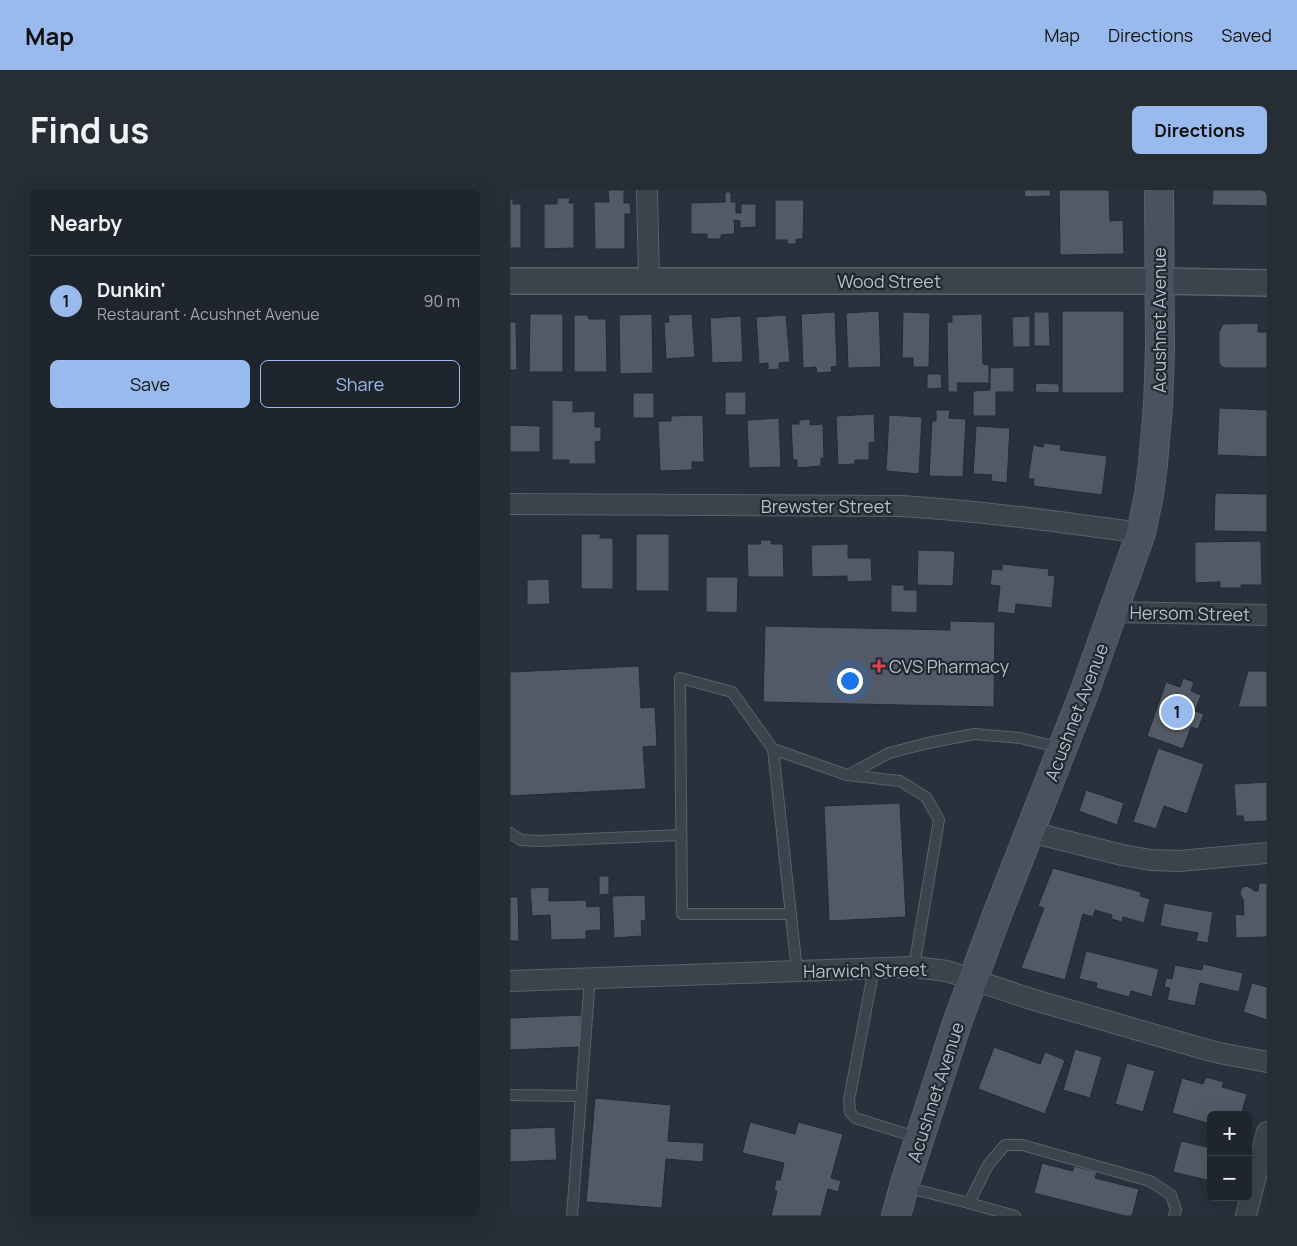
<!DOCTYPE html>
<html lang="en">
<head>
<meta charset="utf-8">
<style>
	:root { --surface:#1e252d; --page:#262d35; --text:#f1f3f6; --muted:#a1a5aa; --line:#3c4249; --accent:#99baec }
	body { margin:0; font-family:Manrope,sans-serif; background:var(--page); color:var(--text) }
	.controls { position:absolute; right:15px; bottom:15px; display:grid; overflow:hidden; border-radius:8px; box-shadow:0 5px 20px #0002 }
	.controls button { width:45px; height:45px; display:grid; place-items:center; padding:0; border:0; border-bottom:1px solid var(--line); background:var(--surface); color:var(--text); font:25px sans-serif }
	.you { position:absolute; left:339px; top:490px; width:18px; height:18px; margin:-12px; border:4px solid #fff; border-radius:50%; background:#1a73e8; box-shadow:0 0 0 8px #1a73e833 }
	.badge { display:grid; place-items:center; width:32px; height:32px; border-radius:50%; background:var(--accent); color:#111; font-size:16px; font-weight:700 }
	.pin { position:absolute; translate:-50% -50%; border:2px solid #fff; box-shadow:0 1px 5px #0006 }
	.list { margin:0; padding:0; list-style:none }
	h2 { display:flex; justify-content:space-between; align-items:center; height:65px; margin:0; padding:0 20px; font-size:21px }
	h2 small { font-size:16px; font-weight:400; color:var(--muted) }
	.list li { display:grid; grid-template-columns:32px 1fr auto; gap:15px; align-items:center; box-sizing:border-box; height:90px; padding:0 20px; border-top:1px solid var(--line) }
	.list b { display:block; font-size:19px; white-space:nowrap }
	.list p { margin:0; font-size:16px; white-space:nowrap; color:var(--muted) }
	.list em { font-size:16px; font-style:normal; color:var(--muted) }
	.actions { display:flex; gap:10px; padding:15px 20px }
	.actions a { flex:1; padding:11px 0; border:1px solid var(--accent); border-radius:8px; text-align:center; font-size:18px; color:var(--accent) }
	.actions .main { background:var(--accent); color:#111 }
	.map { position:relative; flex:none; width:757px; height:1026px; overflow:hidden; border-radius:8px }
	header { display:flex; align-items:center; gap:30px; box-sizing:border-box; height:70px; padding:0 25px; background:var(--accent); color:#111 }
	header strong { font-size:24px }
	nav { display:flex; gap:28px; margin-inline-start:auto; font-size:18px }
	.intro { display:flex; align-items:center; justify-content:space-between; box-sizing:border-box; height:120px; padding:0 30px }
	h1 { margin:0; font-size:35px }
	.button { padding:12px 22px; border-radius:8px; background:var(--accent); color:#111; font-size:18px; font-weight:700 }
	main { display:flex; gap:30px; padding:0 30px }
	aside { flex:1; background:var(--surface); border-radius:8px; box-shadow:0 5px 20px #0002 }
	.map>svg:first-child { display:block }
	.building { fill:#525a67; stroke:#222a34 }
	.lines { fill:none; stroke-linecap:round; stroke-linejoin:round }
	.service-casing { stroke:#59616b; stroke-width:12 }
	.minor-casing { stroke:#59616b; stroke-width:22 }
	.tertiary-casing { stroke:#59616b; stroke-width:28 }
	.secondary-casing { stroke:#59616b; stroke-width:30 }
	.service { stroke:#3c434d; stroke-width:10 }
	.minor { stroke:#3c434d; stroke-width:20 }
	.tertiary { stroke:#3c434d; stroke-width:25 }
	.secondary { stroke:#4a525f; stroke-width:28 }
	.health-dot { fill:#e0444e; stroke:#202832; stroke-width:2 }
	.labels { text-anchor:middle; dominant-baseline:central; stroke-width:4.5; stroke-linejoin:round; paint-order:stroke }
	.street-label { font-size:18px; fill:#b8bec8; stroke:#202832 }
	.poi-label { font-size:18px; fill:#b8bec8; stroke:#202832; text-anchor:start }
</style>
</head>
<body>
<header>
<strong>Map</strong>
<nav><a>Map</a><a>Directions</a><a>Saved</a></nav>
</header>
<div class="intro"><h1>Find us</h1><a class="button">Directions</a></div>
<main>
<aside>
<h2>Nearby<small></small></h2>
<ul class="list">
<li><span class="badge">1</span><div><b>Dunkin'</b><p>Restaurant · Acushnet Avenue</p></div><em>90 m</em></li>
</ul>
<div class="actions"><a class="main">Save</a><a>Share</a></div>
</aside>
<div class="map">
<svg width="757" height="1026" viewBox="0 0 757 1026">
	<rect width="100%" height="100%" fill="#28313c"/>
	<g class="building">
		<path d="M98,0H114V13H120L121,24H115V59H85L84,12H99Z"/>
		<path d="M514,0H540L541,6L515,7Z"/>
		<path d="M549,0H599L600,31L613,30L614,64L550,65Z"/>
		<path d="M703,0H757V16L702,15Z"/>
		<path d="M215,2H221V12H226V23H231V14H246V37L230,38V31L224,30L225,44L211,45V49H197V44H181V13L215,12Z"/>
		<path d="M47,8H60L59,13H64V58L34,59V14H47Z"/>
		<path d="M0,9H3V14H11V58H0Z"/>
		<path d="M265,10H294L293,49H286V54H278L277,50H265Z"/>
		<path d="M369,121L371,177L338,178L336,123Z"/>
		<rect x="552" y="121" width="62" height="82"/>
		<path d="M325,122L327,176L321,177L322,182L307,183L306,177L293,178L291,124Z"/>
		<path d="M393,122L420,123L419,177H403V168H392Z"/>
		<path d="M524,122H539L540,156H524Z"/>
		<path d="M20,124H53V182H19Z"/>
		<path d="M142,124L143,183L110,184L109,125Z"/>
		<path d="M182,124L185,167L156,169L154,132H159L158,125Z"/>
		<path d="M472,124L473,174L479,175V193H447L448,202H438L437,132H442V125Z"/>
		<path d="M64,125H78L79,129H96L97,182H64Z"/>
		<path d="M276,125L280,172L269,173V179L258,180V173L249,174L246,127Z"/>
		<path d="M231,126L233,172L202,173L200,128Z"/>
		<path d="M520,126V157H503L502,127Z"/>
		<path d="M0,132H6L7,180H0Z"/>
		<path d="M748,133V142H757V178H716L712,177L709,173V142L713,134Z"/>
		<path d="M504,177V202H486V226H463V201L480,200V178Z"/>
		<path d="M417,184H431L432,198L417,199Z"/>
		<path d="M526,193L549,194V203L525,202Z"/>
		<rect x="215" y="202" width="21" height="23"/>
		<rect x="123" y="203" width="21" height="25"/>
		<path d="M42,210L63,211V222L85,221V237H91V251L85,252L86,274H59V270H42Z"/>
		<path d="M709,218L757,220V267L707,265Z"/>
		<path d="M426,220H440L439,228L456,229L453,287L419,286L422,231H426Z"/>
		<path d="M364,224L365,252L359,253V270H345V274L328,275L326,226Z"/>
		<path d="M193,225L194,272H182V280L150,281L148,231H161V226Z"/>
		<path d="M379,225L412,227L409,284L376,281Z"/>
		<path d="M269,228L271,277L239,278L237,230Z"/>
		<path d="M300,229V235L313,234L314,268H311V276L287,278V270H283L281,234H289V230Z"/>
		<path d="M0,235L30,236V262H0Z"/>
		<path d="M466,236L500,238L497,293L481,291L482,285L463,284Z"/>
		<path d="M534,253L551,255L550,260L597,266L592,305L523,296L524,289H518L523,255L533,257Z"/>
		<path d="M705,303L757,304V342L704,341Z"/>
		<path d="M71,344H90V348H103V399H71Z"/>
		<rect x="126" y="344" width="33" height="57"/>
		<path d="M250,350H261V354H273L274,387H238L237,354H251Z"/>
		<path d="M751,351L752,395H731V398H710V392L685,393V352Z"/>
		<path d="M338,354V368H361L362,391L337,392V386L302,387L301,355Z"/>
		<path d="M408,360L445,361L443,396L407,395Z"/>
		<path d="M492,374L539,379L538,385L545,386L542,418L506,414L505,424L487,422L490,396L480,395L482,379L492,380Z"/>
		<path d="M196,387H228L227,423L196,422Z"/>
		<path d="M39,389L40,414L17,415V390Z"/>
		<path d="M381,395H394V400H407V423L381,422Z"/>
		<path d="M440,431L485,432L484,517L253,512L255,436L440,440Z"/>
		<path d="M129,476L131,518L145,517L147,556L133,557L136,599L0,606V482Z"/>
		<path d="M738,481H757V517H728Z"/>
		<path d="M673,488L684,492L681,501L691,505L685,521L694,524L688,539L681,537L673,559L637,546L656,492L670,497Z"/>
		<path d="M648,558L694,574L677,624L654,616L646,639L623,632Z"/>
		<path d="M757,592V631L734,632L733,626H726L724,594Z"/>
		<path d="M576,600L614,613L607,635L569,621Z"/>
		<path d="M390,613L396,727L319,731L314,616Z"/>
		<path d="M543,678L631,702L630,706L640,709L634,733L613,727L612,732L601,729L602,725L585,720L583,727L573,724L555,790L511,778L534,718L528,716Z"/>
		<path d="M89,686H99V704L89,705Z"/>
		<path d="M749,693H757V747L726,748L725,724L734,725L733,709L730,704L731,699L733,697L737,696L741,698L744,701H748Z"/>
		<path d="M39,697V711L76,710L77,717L90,716L91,740L76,741V749L41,750L40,725L22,726L20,698Z"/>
		<path d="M135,705L136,730L131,731L132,746L104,748L102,706Z"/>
		<path d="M0,707H8L9,751H0Z"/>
		<path d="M654,713L703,722L698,753L686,751L688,743L650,736Z"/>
		<path d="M576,761L649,779L642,807L621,801L619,807L586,798L587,793L569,789Z"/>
		<path d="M693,774L733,783L729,802L690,793L685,816L657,810L660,798L654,797L656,788L662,789L665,775L692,780Z"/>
		<path d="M742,793L757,797V830L733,822Z"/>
		<path d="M71,825L72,857L0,860V828Z"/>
		<path d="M484,857L530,874L535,862L555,870L535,924L468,899Z"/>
		<path d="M565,859L592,867L580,908L553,900Z"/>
		<path d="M617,873L645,881L633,922L605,914Z"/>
		<path d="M696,887L714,892L712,897L737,904L731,925H701V934L662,923L672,888L693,894Z"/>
		<path d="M85,908L161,915L158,951L194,953L193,972L156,969L152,1018L76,1012Z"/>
		<path d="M240,932L285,944L288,932L333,944L321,988L331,991L328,1002L318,999L311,1026H261L267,1001L264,1000L266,990H270L274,973L232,963Z"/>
		<path d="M45,937L47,970L0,972V939Z"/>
		<path d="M671,951L701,958V991L663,982Z"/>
		<path d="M532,973L563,981L564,976L587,982L585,988L629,999L622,1026H615L524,1003Z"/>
	</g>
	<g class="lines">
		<defs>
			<g id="service">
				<path d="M263,559L222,502L170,488L172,724H281"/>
				<path d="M338,585L379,563L418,553L464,544L510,548L552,558"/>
				<path d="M0,643L11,650L28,651L171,645"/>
				<path d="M364,778L339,910L340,922L345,928L409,948"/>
				<path d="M287,781L263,559L337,585L390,591L416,607L429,630L404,777"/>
				<path d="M0,905L71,906"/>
				<path d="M395,997L459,1013"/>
				<path d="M62,1026L80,788"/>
				<path d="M505,1026L459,1013L478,975L495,955H512L640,991L661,1005L666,1020L664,1026"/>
			</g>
			<g id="minor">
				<path d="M137,0L139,91"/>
				<path d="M0,314L392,316C472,321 551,332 631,343"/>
				<path d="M603,422L757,425"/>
				<path d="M520,642L612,665L641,670L669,671L757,663"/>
				<path d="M0,791L404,777L437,781L521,809L680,855L709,863L757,872"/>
				<path d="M736,1026L757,942"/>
			</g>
			<path id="tertiary" d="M0,91H649L757,93"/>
			<path id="secondary" d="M386,1026L395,993L447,833L485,730L574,503L631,343L639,305L643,274L648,216L650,159L649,0"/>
		</defs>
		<use href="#service" class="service-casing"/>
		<use href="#minor" class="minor-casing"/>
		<use href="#tertiary" class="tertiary-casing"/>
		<use href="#secondary" class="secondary-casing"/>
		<use href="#service" class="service"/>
		<use href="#minor" class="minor"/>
		<use href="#tertiary" class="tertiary"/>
		<use href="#secondary" class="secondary"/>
	</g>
	<path class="health-dot" d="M366.5 468.5h5v5h5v5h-5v5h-5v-5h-5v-5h5z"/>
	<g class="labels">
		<g class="street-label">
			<text x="379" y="91">Wood Street</text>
			<text transform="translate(649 130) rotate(-90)">Acushnet Avenue</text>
			<text x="316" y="316">Brewster Street</text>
			<text transform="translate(680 423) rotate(1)">Hersom Street</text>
			<text transform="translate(566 522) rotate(-69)">Acushnet Avenue</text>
			<text transform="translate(355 780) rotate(-1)">Harwich Street</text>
			<text transform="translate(425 902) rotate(-72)">Acushnet Avenue</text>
		</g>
		<g class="poi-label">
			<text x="379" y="476">CVS Pharmacy</text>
		</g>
	</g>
</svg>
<div class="controls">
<button>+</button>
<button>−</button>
</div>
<div class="you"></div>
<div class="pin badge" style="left:667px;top:522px">1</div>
</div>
</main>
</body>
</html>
